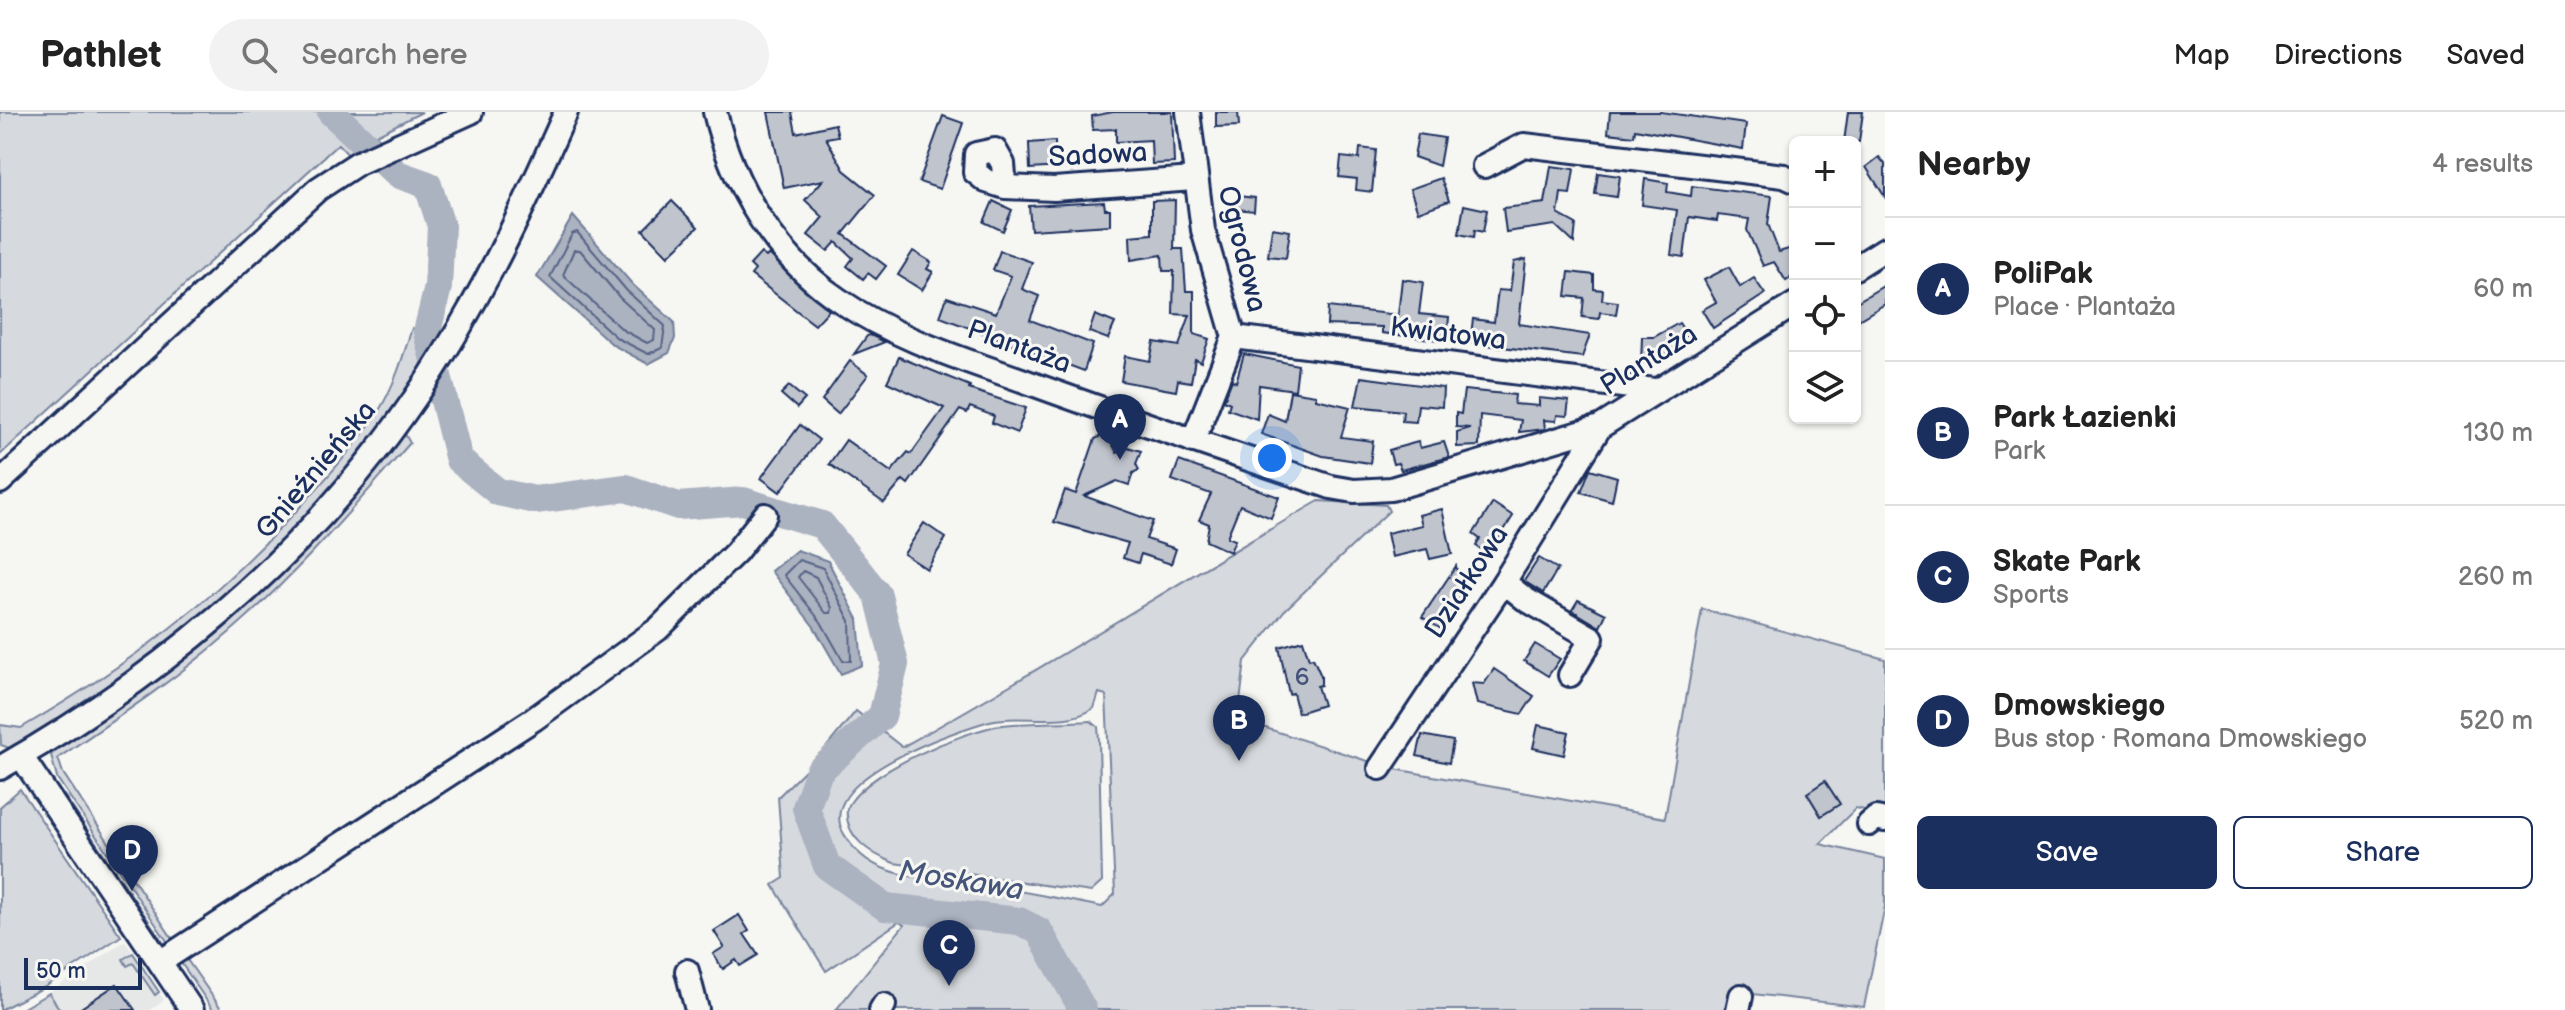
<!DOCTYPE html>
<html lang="en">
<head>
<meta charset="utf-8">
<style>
	:root { --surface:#fff; --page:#f2f2f2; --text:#222; --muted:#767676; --line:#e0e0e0; --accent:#1b2f5e }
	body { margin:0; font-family:"Balsamiq Sans",sans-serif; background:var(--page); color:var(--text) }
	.controls { position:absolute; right:24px; top:24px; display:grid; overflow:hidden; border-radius:12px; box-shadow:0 2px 6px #0004 }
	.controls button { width:72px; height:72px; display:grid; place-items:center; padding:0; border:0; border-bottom:2px solid var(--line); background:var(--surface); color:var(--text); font:40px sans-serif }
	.scale { position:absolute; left:24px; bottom:20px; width:118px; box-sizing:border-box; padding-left:8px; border:4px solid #1b2f5e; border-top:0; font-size:22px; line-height:28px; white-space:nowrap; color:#1b2f5e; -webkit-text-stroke:6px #f6f6f2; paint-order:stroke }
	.you { position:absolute; left:1272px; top:346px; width:28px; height:28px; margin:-20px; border:6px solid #fff; border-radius:50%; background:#1a73e8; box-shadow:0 0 0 12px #1a73e833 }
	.badge { display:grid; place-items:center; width:52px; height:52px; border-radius:50%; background:var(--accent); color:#fff; font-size:26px; font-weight:700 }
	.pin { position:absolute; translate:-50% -66px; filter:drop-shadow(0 2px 4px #0008) }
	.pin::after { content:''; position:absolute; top:42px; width:28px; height:24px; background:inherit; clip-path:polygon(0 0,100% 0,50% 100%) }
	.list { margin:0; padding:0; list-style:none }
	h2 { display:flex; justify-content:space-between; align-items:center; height:104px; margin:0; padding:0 32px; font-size:34px }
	h2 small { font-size:26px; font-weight:400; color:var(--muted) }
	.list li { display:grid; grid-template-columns:52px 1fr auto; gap:24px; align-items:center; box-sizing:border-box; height:144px; padding:0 32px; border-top:2px solid var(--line) }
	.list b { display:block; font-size:30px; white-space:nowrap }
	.list p { margin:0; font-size:26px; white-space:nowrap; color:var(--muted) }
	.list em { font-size:26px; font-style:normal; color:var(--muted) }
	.actions { display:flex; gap:16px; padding:24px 32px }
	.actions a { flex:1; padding:18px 0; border:2px solid var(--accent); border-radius:12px; text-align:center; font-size:28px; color:var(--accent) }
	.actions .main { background:var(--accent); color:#fff }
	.icon { flex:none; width:44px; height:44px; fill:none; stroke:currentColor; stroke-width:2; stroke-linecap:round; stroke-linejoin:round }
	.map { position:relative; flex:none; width:1885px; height:898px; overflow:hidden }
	header { display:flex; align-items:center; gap:48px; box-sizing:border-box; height:112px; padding:0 40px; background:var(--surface); border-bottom:2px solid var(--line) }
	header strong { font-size:38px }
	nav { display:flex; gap:44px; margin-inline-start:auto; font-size:28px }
	.search { width:560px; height:72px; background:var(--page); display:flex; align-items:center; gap:20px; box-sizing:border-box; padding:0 28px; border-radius:44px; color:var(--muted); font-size:30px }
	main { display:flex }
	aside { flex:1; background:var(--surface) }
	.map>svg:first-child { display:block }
	.built { fill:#e6e7e7 }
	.green { fill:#d6d9dd; stroke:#78849e; stroke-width:2; fill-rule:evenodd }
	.water { fill:#abb2c0; stroke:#717e99; stroke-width:2 }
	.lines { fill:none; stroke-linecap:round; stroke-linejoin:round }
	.shore { stroke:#556385; stroke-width:2 }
	.river { stroke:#abb2c0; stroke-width:28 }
	.building { fill:#c0c4cd; stroke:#1b2f5e; stroke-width:2 }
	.minor-casing { stroke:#1b2f5e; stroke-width:28 }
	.minor { stroke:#f6f6f2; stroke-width:22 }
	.labels { text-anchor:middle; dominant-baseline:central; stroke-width:6; stroke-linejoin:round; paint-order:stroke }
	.number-label { font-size:24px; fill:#44547a }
	.street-label { font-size:28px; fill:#1b2f5e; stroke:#f6f6f2 }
	.water-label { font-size:30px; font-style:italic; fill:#46567b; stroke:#f6f6f2 }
</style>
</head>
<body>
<header>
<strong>Pathlet</strong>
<div class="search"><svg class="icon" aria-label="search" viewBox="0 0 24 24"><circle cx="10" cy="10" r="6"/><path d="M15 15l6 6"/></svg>Search here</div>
<nav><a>Map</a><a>Directions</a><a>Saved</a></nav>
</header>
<main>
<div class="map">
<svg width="1885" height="898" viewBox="0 0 1885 898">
	<rect width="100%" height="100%" fill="#f6f6f2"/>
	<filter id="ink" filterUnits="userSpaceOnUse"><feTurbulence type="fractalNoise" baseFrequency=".0125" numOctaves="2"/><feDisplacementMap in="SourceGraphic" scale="16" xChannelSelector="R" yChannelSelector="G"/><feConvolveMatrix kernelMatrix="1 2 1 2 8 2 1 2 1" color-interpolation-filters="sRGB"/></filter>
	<g filter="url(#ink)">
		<path class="built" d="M125,829L164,888L150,898H60L49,881Z"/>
		<g class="green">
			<path d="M0,0H422L376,23L383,31L351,46L338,32L0,343Z"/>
			<path d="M412,216L443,228L427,255L335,376L198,512L105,581L20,633L9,636L1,633L0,613L21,616C129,553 216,487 301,394C328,364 356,334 378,300C394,275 403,245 412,216Z"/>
			<path d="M405,322L410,331C352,397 296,463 230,520C176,567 117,606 58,646L63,661L176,832L171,835L57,666L51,643L63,631C124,591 186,551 240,502C301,448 353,384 405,322Z"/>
			<path d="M1319,389L1386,393L1389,399L1284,499L1245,549L1238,607L1389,656L1665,706L1702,497L1885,547V703L1856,696L1820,732L1885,747V794L1864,895L1736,880L1731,898H836L904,813L899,810L826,859L773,773L784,766L778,685L820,643L856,599L902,635C1044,557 1179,469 1319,389ZM1099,581L1106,583L1115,782L1102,795C1062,787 1022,779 982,773C950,769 915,768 885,757C868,751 853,738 844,722C812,668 950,621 986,610C1020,600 1064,617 1094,596Z"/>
			<path d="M1091,609L1098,615L1099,628L1102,770L1091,780L894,751C871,742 844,725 847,697C861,661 965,618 1003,613C1032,610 1062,611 1091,609Z"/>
			<path d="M20,677L121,824L45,875L0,898V695Z"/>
			<path d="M64,683L167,836L163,839L57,684Z"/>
			<path d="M133,841L159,880L155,883L133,851L127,854L123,847Z"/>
			<path d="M183,842L222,898H213L177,845Z"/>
			<path d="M49,881L60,898H20Z"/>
		</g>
		<g class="water">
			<path d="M573,104L633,173L674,210L675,226L669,241L648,252L613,233L537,165Z"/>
			<path d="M797,438L828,449L858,507L862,553L841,562L814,515L771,459Z"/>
		</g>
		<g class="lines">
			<g class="shore">
				<path d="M577,120L627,179L665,214L662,236L648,242L617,226L550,165L572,122Z"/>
				<path d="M574,138H580L620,186L655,218L654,228L647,231L623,218L563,163Z"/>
				<path d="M799,448L823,456L850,509L851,549H843L821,510L784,463Z"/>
				<path d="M803,459L816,465L832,496L831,501H826L798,465Z"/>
			</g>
			<path class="river" d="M331,0L397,62L428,73L441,114L438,175L427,220L459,348L498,380L535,388L626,376L678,394L743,389L822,413L878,483L895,552L882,604L819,659L806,696L827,754L885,795L1019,809L1039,819L1083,898"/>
		</g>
		<g class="building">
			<path d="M768,0H792L796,21L835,12L838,24L826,26L844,58L875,83L843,122L886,154L876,167L868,161L863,167L847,154L853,146L836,130L828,139L808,123L823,105L805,88L823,68L784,76Z"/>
			<path d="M1113,0H1172L1174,51L1152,52L1151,28L1116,30V17L1093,18L1092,4Z"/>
			<path d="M1216,0H1238L1239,14L1216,15Z"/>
			<path d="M1610,0H1661L1746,12L1743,37L1635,17L1634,24L1608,21Z"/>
			<path d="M1848,0H1863L1859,30H1844Z"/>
			<path d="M943,4L963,11L940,77L919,70Z"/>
			<path d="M1418,22L1444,26L1439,54L1414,45Z"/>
			<path d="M1055,29V38L1060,37L1061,55L1030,57L1029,31Z"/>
			<path d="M1360,36L1376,38L1372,80L1356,78L1357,67L1339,65L1341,45L1359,47Z"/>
			<path d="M1879,45L1885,52V85L1866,55Z"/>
			<path d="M1551,54L1574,57L1570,82L1561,81L1558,102L1576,112L1574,131L1555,113L1506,120L1503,96L1545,91Z"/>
			<path d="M1598,61L1620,64L1617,85L1595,82Z"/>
			<path d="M1441,66L1449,89L1418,100L1410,77Z"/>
			<path d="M1645,67L1668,71L1667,80L1691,84L1692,74L1772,84L1768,112L1779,140L1795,135V163L1786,169L1774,150L1763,154L1747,118L1749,107L1718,103L1717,109L1689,105L1684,145L1671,143L1677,98L1642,93Z"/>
			<path d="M1238,84L1255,86L1254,99L1237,97Z"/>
			<path d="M1175,88L1174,137H1183L1186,179H1194V222L1209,227L1201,250L1195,247L1191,270L1178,268L1176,279L1121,269L1125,244L1150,249L1154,230L1179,234L1190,203L1173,202L1174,159H1163L1162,143L1131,148L1130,124L1152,122V89Z"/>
			<path d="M672,89L698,115L668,144L643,118Z"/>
			<path d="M993,89L1012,98L1003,119L984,110Z"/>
			<path d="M1104,90L1105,97H1110V113L1031,118L1029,94Z"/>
			<path d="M1464,93L1487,98L1483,120L1475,118L1474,125L1459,122Z"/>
			<path d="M1272,116L1290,119L1286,146L1268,144Z"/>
			<path d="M913,139L931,150L927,157L933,160L922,178L898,163Z"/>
			<path d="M1000,139L1032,150L1022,177L1039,184L1030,208L1093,232L1084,259L940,205L947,185L996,201L1011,164L993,158Z"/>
			<path d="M761,141L766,145L769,142L829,198L815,213L751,163L755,158L750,153Z"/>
			<path d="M1526,147L1519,212L1590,223L1582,245L1470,231L1473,207L1494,210L1498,178L1510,179L1514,150Z"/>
			<path d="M1729,155L1740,175L1754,166L1765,182L1713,216L1702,198L1716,190L1704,168Z"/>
			<path d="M1569,160L1594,163V177L1603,178L1602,188L1618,190L1616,202L1600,200L1599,207L1582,205L1584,186L1566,184Z"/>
			<path d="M1402,167L1423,170L1419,202L1449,205L1447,229L1382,221V215L1327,213L1328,195L1398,203Z"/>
			<path d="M1885,173V192L1855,210V191Z"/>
			<path d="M1095,203L1115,211L1108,227L1089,220Z"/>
			<path d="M1679,211L1687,223L1683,226L1686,230L1653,251H1641L1642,225H1654Z"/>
			<path d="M870,223L885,230L854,242L867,224Z"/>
			<path d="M1244,242L1298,253L1295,278L1259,273L1257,307L1228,297L1230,291L1224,288L1232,268L1236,270Z"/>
			<path d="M899,245L970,274L969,277L1026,296L1017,321L992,311L994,304L970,295L967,301L960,298L908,372L903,368L884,391L829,352L846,328L891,360L908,340L911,342L944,296L887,270Z"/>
			<path d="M850,249L868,263L838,302L822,288Z"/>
			<path d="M1361,265L1443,276L1442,295L1418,293L1416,310L1402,309L1403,299L1355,294Z"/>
			<path d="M789,274L805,287L797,296L781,282Z"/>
			<path d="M1464,278L1515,283L1514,292L1539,294V286L1569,289L1567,304L1557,303L1556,309L1544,308L1545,317L1519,320L1521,308L1480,303L1479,334L1457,335V320L1470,316L1456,315V301L1461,302Z"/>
			<path d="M1290,279L1316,283V287L1350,295L1341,325L1373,329L1370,351L1323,344L1261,322L1268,302L1285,309Z"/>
			<path d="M800,313L819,328L780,380L761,366Z"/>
			<path d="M1107,321L1117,341L1128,335L1141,339L1136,352L1139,358L1133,361L1129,373L1117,369L1084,384L1153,409L1146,427L1176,437L1171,452L1141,442L1138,451L1123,446L1128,431L1054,410L1065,378L1076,382L1095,327Z"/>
			<path d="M1418,330L1420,336L1444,330L1449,345L1401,358L1398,351L1393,352L1389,338Z"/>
			<path d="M1179,349L1279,385L1271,406L1240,393L1227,425L1235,428L1230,440L1206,429L1209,412L1199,408L1211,382L1172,368Z"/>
			<path d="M1590,357L1617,365L1612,389L1581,380Z"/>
			<path d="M1493,391L1513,404L1489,442L1476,434L1480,427L1473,422Z"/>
			<path d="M1442,397L1452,442L1430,447L1427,437L1392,445L1387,421L1422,413L1419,403Z"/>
			<path d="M924,411L946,426L927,457L904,442Z"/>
			<path d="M1539,446L1558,457L1543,481L1524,469Z"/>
			<path d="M1456,454L1458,465L1470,473L1441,517L1422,505Z"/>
			<path d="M1578,488L1606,502L1600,515L1572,498Z"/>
			<path d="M1303,528L1309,547L1313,546L1321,564V573L1317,574L1323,593L1298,601L1293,581L1289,582L1279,535Z"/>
			<path d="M1535,532L1560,547L1548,564L1524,549Z"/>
			<path d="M1494,557L1534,584L1522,602L1477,592L1472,571L1484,572Z"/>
			<path d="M1538,613L1569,620L1564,643L1533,636Z"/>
			<path d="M1422,623L1453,629L1449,651L1417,644Z"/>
			<path d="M1825,669L1840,692L1821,704L1807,681Z"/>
			<path d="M739,803L749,819L744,822L758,843L740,854L736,848L723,857L713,842L724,835L714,819Z"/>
			<path d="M117,872L135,898H78Z"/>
		</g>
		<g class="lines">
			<defs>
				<g id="minor">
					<path d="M715,0C732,73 775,145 839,188C896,227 963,247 1027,270C1128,307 1230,341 1331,375L1354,379L1391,377L1600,315L1795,192"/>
					<path d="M1188,0L1203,118L1234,225L1193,329"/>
					<path d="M1484,54L1524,33L1784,64L1795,69"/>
					<path d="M1005,75L986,69L975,60L976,42L995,38L1003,52L1005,75L1054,77L1194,67"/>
					<path d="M1855,156L1885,137"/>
					<path d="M1234,225L1654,278"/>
					<path d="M0,370L318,77L358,51L471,0"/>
					<path d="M1504,470L1525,487L1592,526L1570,563"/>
					<path d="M21,644L192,898"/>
					<path d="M0,656C178,555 335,419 443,243C491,166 529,83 566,0"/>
					<path d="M1380,656L1504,470L1600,315"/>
					<path d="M1869,712L1876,706L1885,708"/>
					<path d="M160,850L534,607L658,517L736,440L765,403"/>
					<path d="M687,859L697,898"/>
					<path d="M881,898L884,893"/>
					<path d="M1738,898L1741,884"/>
				</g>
			</defs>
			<use href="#minor" class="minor-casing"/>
			<use href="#minor" class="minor"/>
		</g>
	</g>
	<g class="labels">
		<g class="number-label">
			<text x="1302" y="565">6</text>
		</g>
		<g class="street-label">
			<text transform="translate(1098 43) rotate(-3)">Sadowa</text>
			<text transform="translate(1242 137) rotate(76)">Ogrodowa</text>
			<text transform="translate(1448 222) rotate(7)">Kwiatowa</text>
			<text transform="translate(1019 235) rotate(20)">Plantaża</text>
			<text transform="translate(1649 248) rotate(-32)">Plantaża</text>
			<text transform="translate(316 358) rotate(-50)">Gnieźnieńska</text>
			<text transform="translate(1467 470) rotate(-57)">Działkowa</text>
		</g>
		<g class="water-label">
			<text transform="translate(961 769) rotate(9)">Moskawa</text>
		</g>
	</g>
</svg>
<div class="controls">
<button>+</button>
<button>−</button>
<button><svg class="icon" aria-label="locate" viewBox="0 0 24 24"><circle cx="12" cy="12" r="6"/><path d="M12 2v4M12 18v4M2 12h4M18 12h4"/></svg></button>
<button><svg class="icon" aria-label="layers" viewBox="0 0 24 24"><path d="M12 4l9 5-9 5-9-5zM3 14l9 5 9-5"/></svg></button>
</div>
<div class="scale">50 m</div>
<div class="you"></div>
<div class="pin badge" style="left:1120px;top:348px">A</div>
<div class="pin badge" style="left:1239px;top:649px">B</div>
<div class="pin badge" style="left:949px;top:874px">C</div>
<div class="pin badge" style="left:132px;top:779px">D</div>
</div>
<aside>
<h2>Nearby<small>4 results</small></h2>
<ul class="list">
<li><span class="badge">A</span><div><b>PoliPak</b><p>Place · Plantaża</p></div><em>60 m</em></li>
<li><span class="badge">B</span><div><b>Park Łazienki</b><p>Park</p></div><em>130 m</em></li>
<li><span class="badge">C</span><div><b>Skate Park</b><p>Sports</p></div><em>260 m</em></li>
<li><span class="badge">D</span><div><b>Dmowskiego</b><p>Bus stop · Romana Dmowskiego</p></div><em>520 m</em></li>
</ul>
<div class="actions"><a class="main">Save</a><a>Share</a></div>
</aside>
</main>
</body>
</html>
